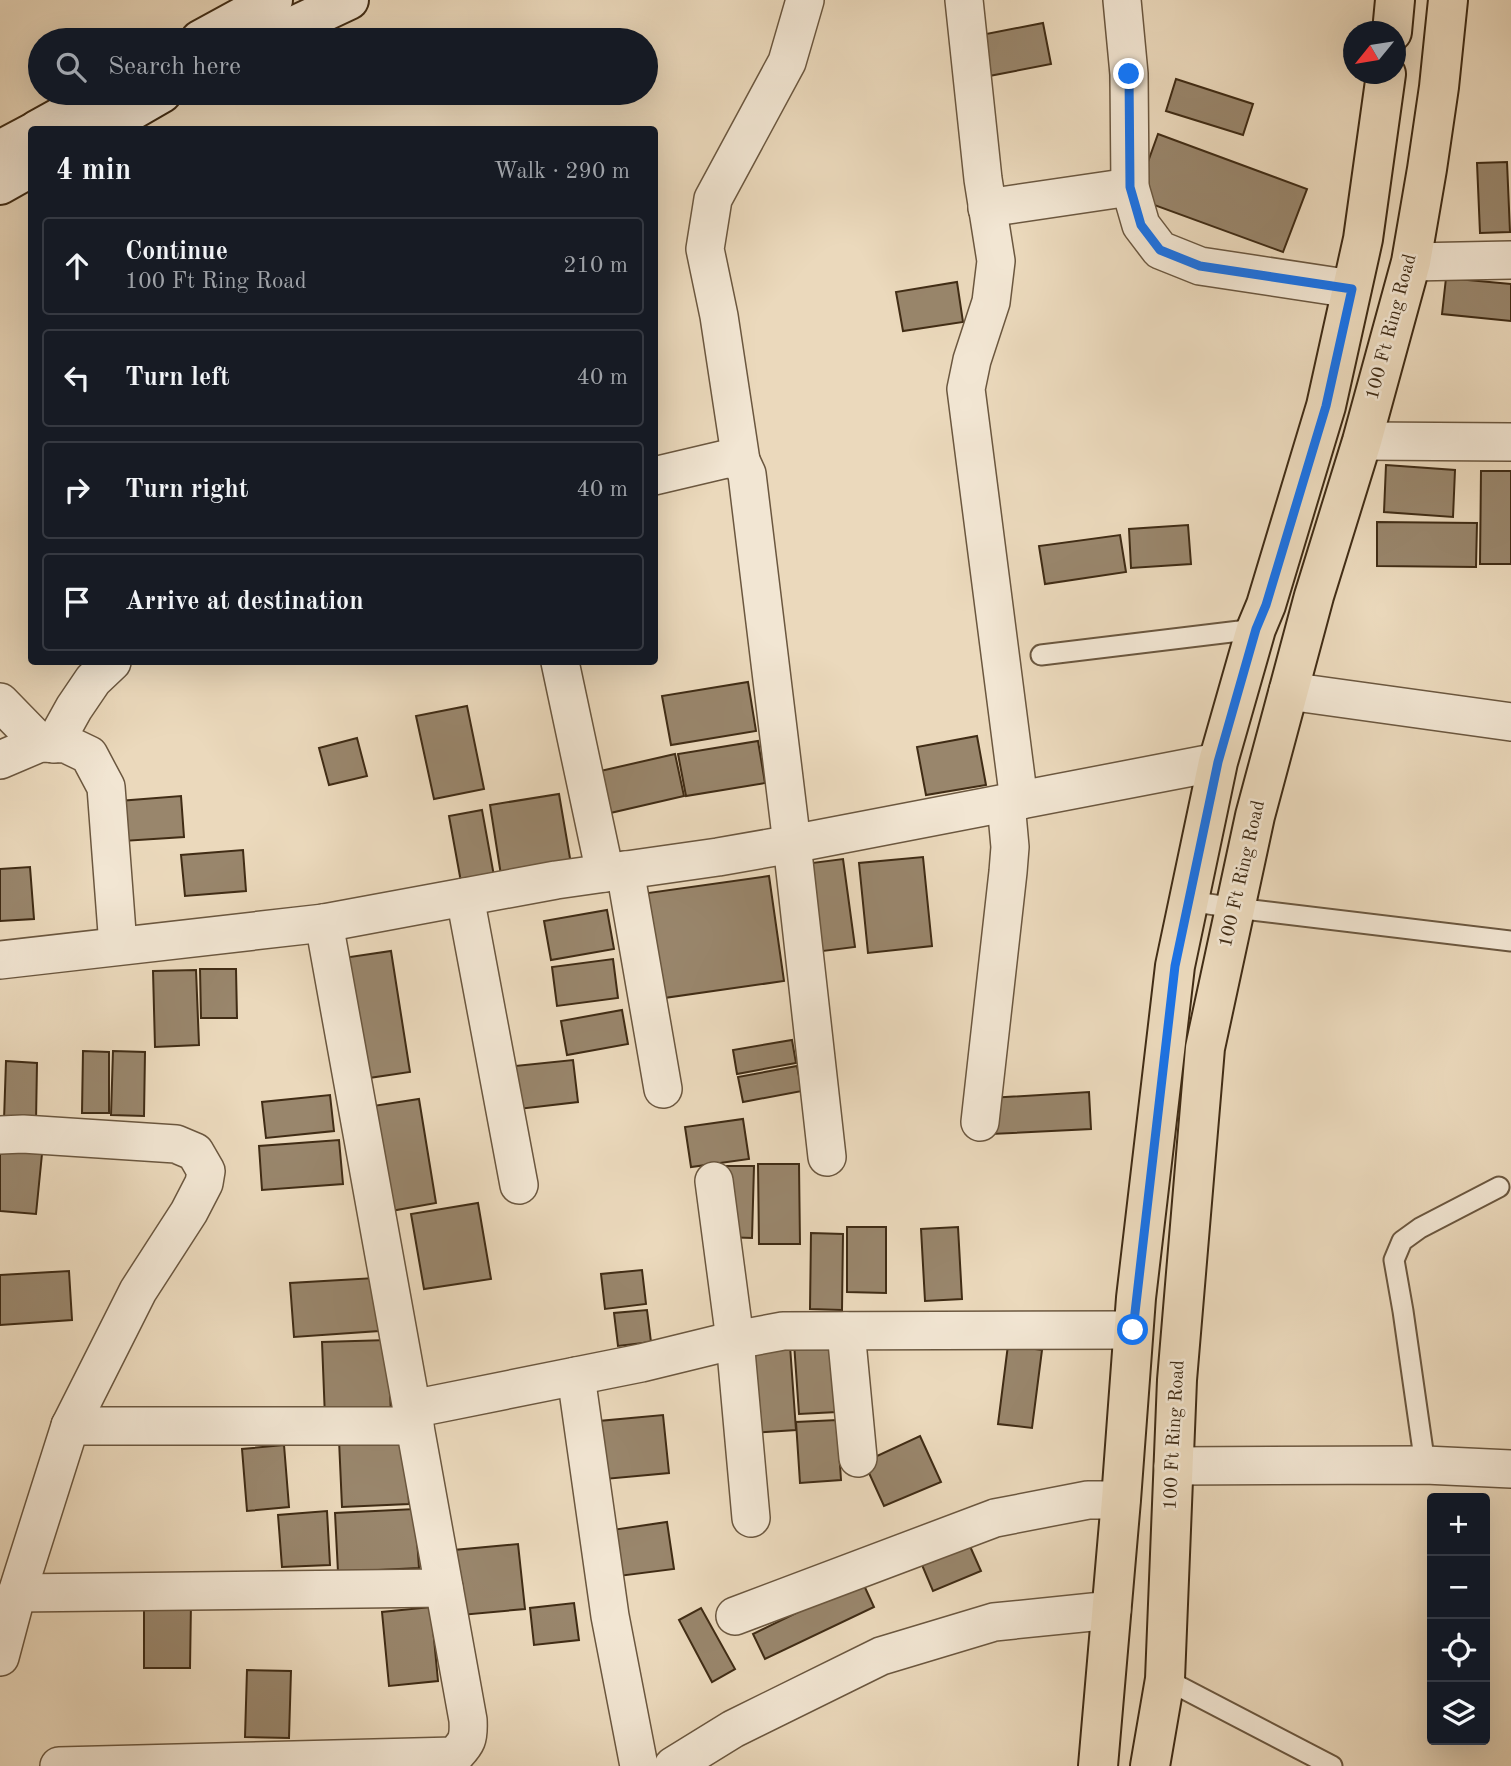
<!DOCTYPE html>
<html lang="en">
<head>
<meta charset="utf-8">
<style>
	:root { --surface:#171b24; --page:#20242c; --text:#f1f3f6; --muted:#9ea1a6; --line:#363941 }
	body { margin:0; font-family:"Old Standard TT",serif; background:var(--page); color:var(--text) }
	.controls { position:absolute; right:21px; bottom:21px; display:grid; overflow:hidden; border-radius:7px; box-shadow:0 7px 28px #0002 }
	.controls button { width:63px; height:63px; display:grid; place-items:center; padding:0; border:0; border-bottom:2px solid var(--line); background:var(--surface); color:var(--text); font:35px sans-serif }
	.compass { position:absolute; left:1343px; top:21px; width:63px; height:63px; border-radius:50%; background:var(--surface); box-shadow:0 7px 28px #0002; rotate:240deg }
	.stop { position:absolute; width:21px; height:21px; margin:-16px; border:5px solid #1a73e8; border-radius:50%; background:#fff }
	.stop.end { background:#1a73e8; border-color:#fff; box-shadow:0 2px 7px #0008 }
	.list { margin:0; padding:0; list-style:none }
	h2 { display:flex; justify-content:space-between; align-items:center; height:91px; margin:0; padding:0 28px; font-size:30px }
	h2 small { font-size:23px; font-weight:400; color:var(--muted) }
	.list li { display:grid; grid-template-columns:46px 1fr auto; gap:21px; align-items:center; box-sizing:border-box; height:98px; margin:0 14px 14px; padding:0 14px; border:2px solid var(--line); border-radius:7px }
	.list b { display:block; font-size:26px; white-space:nowrap }
	.list p { margin:0; font-size:23px; white-space:nowrap; color:var(--muted) }
	.list em { font-size:23px; font-style:normal; color:var(--muted) }
	.icon { flex:none; width:38px; height:38px; fill:none; stroke:currentColor; stroke-width:2; stroke-linecap:round; stroke-linejoin:round }
	.map { position:relative; flex:none; width:1511px; height:1766px; overflow:hidden }
	.search { position:absolute; background:var(--surface); box-shadow:0 7px 28px #0002; left:28px; top:28px; width:630px; height:77px; display:flex; align-items:center; gap:18px; box-sizing:border-box; padding:0 24px; border-radius:38px; color:var(--muted); font-size:26px }
	.panel { position:absolute; background:var(--surface); box-shadow:0 7px 28px #0002; left:28px; top:126px; width:630px; height:539px; border-radius:7px }
	.map>svg:first-child { display:block }
	.building { fill:#99866c; stroke:#402c15; stroke-width:2 }
	.lines { fill:none; stroke-linecap:round; stroke-linejoin:round }
	.lane-casing { stroke:#6b573f; stroke-width:23 }
	.street-casing { stroke:#6b573f; stroke-width:40 }
	.secondary-casing { stroke:#402c15; stroke-width:42 }
	.primary-casing { stroke:#402c15; stroke-width:42 }
	.lane { stroke:#f2e6d3; stroke-width:19 }
	.street { stroke:#f2e6d3; stroke-width:37 }
	.secondary { stroke:#f2e6d3; stroke-width:38 }
	.primary { stroke:#ebd9bc; stroke-width:38 }
	.route { stroke:#1a73e8; stroke-width:9 }
	.labels { text-anchor:middle; dominant-baseline:central; stroke-width:5; stroke-linejoin:round; paint-order:stroke }
	.street-label { font-size:19px; fill:#402c15; stroke:#f2e6d3 }
</style>
</head>
<body>
<div class="map">
<svg width="1511" height="1766" viewBox="0 0 1511 1766">
	<rect width="100%" height="100%" fill="#ebd9bc"/>
	<filter id="stains"><feTurbulence type="fractalNoise" baseFrequency=".00286" numOctaves="4"/><feColorMatrix values="0 0 0 0 .2 0 0 0 0 .09 0 0 0 0 .02 0 0 0 .5 -.17"/></filter>
	<radialGradient id="worn" r=".72"><stop offset=".6" stop-color="#630" stop-opacity="0"/><stop offset="1" stop-color="#630" stop-opacity=".3"/></radialGradient>
	<g class="building">
		<path d="M1043,23L1051,64L984,77L976,36Z"/>
		<path d="M1176,79L1253,104L1243,135L1166,111Z"/>
		<path d="M1158,134L1307,189L1283,252L1135,198Z"/>
		<path d="M1507,162L1510,232L1480,233L1477,163Z"/>
		<path d="M1446,278L1511,284V321L1442,314Z"/>
		<path d="M957,282L963,322L903,331L896,292Z"/>
		<path d="M1386,465L1455,470L1453,517L1384,512Z"/>
		<path d="M1481,471H1511V564H1480Z"/>
		<path d="M1377,522L1477,523L1476,567L1377,566Z"/>
		<path d="M1188,525L1191,564L1131,568L1129,529Z"/>
		<path d="M1120,535L1126,572L1045,584L1039,546Z"/>
		<path d="M748,682L756,731L671,745L662,696Z"/>
		<path d="M467,706L484,789L434,799L416,716Z"/>
		<path d="M977,736L986,785L926,795L917,747Z"/>
		<path d="M357,738L367,776L329,785L319,748Z"/>
		<path d="M758,741L765,783L686,796L678,754Z"/>
		<path d="M675,754L684,796L606,814L596,772Z"/>
		<path d="M559,794L571,864L501,875L490,805Z"/>
		<path d="M181,796L184,837L123,841L119,801Z"/>
		<path d="M482,810L494,876L461,882L449,816Z"/>
		<path d="M243,850L246,891L185,896L181,855Z"/>
		<path d="M923,857L932,946L868,953L859,863Z"/>
		<path d="M843,859L855,947L815,952L804,864Z"/>
		<path d="M30,867L34,919L0,921V869Z"/>
		<path d="M769,876L784,981L657,999L641,894Z"/>
		<path d="M607,910L614,949L551,960L544,921Z"/>
		<path d="M391,951L410,1072L362,1079L343,958Z"/>
		<path d="M613,959L618,998L557,1006L552,967Z"/>
		<path d="M200,969H236L237,1018H201Z"/>
		<path d="M196,970L199,1045L155,1047L153,971Z"/>
		<path d="M622,1010L628,1044L567,1055L561,1021Z"/>
		<path d="M792,1040L796,1063L737,1074L733,1050Z"/>
		<path d="M83,1051L109,1052V1113H82Z"/>
		<path d="M113,1051L145,1052L144,1116L111,1115Z"/>
		<path d="M573,1060L578,1102L510,1110L505,1067Z"/>
		<path d="M6,1061L37,1063L36,1122L4,1120Z"/>
		<path d="M797,1066L802,1091L743,1102L738,1077Z"/>
		<path d="M1089,1092L1091,1129L991,1134L989,1098Z"/>
		<path d="M330,1095L334,1131L266,1138L262,1102Z"/>
		<path d="M419,1099L436,1203L391,1211L373,1106Z"/>
		<path d="M743,1119L749,1159L691,1167L685,1127Z"/>
		<path d="M339,1140L343,1184L262,1190L259,1146Z"/>
		<path d="M0,1149L42,1154L36,1214L0,1211Z"/>
		<path d="M758,1164H799L800,1244H759Z"/>
		<path d="M724,1166H754L752,1238L723,1237Z"/>
		<path d="M478,1203L491,1279L424,1289L411,1214Z"/>
		<path d="M847,1227H886V1293L847,1292Z"/>
		<path d="M958,1227L962,1299L925,1301L921,1229Z"/>
		<path d="M811,1233L843,1234L842,1310L810,1309Z"/>
		<path d="M642,1270L646,1304L605,1309L601,1274Z"/>
		<path d="M69,1271L72,1320L0,1325V1275Z"/>
		<path d="M375,1278L379,1331L294,1337L290,1283Z"/>
		<path d="M647,1310L651,1342L618,1346L614,1313Z"/>
		<path d="M388,1340L391,1416L325,1418L322,1342Z"/>
		<path d="M832,1341L837,1412L799,1414L794,1343Z"/>
		<path d="M1008,1345L1042,1350L1032,1428L998,1424Z"/>
		<path d="M790,1346L796,1430L751,1433L746,1348Z"/>
		<path d="M663,1415L669,1473L605,1479L599,1421Z"/>
		<path d="M837,1420L841,1480L800,1483L796,1422Z"/>
		<path d="M920,1436L941,1482L884,1506L864,1462Z"/>
		<path d="M406,1437L409,1504L342,1507L339,1440Z"/>
		<path d="M284,1445L289,1507L247,1511L242,1449Z"/>
		<path d="M415,1509L419,1568L338,1572L335,1513Z"/>
		<path d="M327,1511L330,1565L282,1567L278,1515Z"/>
		<path d="M667,1522L674,1569L619,1576L612,1530Z"/>
		<path d="M518,1544L525,1609L461,1615L454,1550Z"/>
		<path d="M969,1544L981,1571L933,1591L922,1565Z"/>
		<path d="M862,1581L874,1607L765,1659L753,1634Z"/>
		<path d="M144,1601L191,1602L190,1668H144Z"/>
		<path d="M574,1603L579,1640L534,1645L530,1608Z"/>
		<path d="M431,1607L438,1681L389,1686L382,1612Z"/>
		<path d="M701,1608L735,1669L712,1682L679,1620Z"/>
		<path d="M247,1670L291,1671L289,1738L245,1737Z"/>
	</g>
	<g class="lines">
		<defs>
			<g id="lane">
				<path d="M1041,655L1256,629"/>
				<path d="M1189,901L1235,908L1511,941"/>
				<path d="M1425,1465L1403,1311L1394,1260L1402,1241L1420,1228L1499,1187"/>
				<path d="M1165,1679L1332,1766"/>
			</g>
			<g id="street">
				<path d="M964,0L983,179L996,261L991,302L972,360L966,389L1019,801"/>
				<path d="M1122,0L1129,74L1130,187L1141,225L1160,250L1200,266L1352,289"/>
				<path d="M987,208L1130,187"/>
				<path d="M1411,262L1511,260"/>
				<path d="M1362,441L1511,442"/>
				<path d="M741,461L719,316L705,249L713,199L787,62L805,0"/>
				<path d="M654,476L726,459L741,461L747,474L792,844L827,1157"/>
				<path d="M560,662L605,873"/>
				<path d="M1288,691L1511,722"/>
				<path d="M0,702L40,743"/>
				<path d="M54,744L74,708L93,680L112,662"/>
				<path d="M0,760L40,743L66,744L89,755L106,787L118,946"/>
				<path d="M625,870L663,1089"/>
				<path d="M465,897L519,1185"/>
				<path d="M0,960L324,923L556,880L718,857L792,844L1218,762"/>
				<path d="M980,1122L1008,872L1010,847L1006,803"/>
				<path d="M0,1135L23,1134L176,1144L195,1152L206,1171L204,1183L189,1212L138,1291L70,1426L17,1593L0,1657"/>
				<path d="M714,1181L735,1340L751,1518"/>
				<path d="M846,1331L858,1458"/>
				<path d="M576,1376L610,1616L639,1766"/>
				<path d="M412,1409L641,1363L735,1340L783,1331L1133,1330"/>
				<path d="M70,1426H415"/>
				<path d="M1173,1466L1425,1465L1511,1469"/>
				<path d="M17,1593L444,1588"/>
				<path d="M735,1616L995,1518L1088,1500H1121"/>
				<path d="M59,1766L454,1756C467,1743 469,1739 468,1720L324,923"/>
				<path d="M673,1766L733,1729L881,1656L994,1622L1112,1610"/>
			</g>
			<g id="secondary">
				<path d="M200,40L273,0"/>
				<path d="M264,40L349,0"/>
				<path d="M37,130L104,93"/>
				<path d="M98,130L162,93"/>
				<path d="M0,150L32,133"/>
				<path d="M0,185L32,167"/>
			</g>
			<g id="primary">
				<path d="M1392,32L1395,0"/>
				<path d="M1098,1766L1121,1500L1136,1298L1175,966L1218,762L1256,629L1266,605L1326,406L1363,239L1386,74"/>
				<path d="M1150,1766L1165,1679L1177,1380L1205,1048L1255,816L1314,596L1362,441L1411,262L1427,169L1439,87L1448,0"/>
			</g>
		</defs>
		<use href="#lane" class="lane-casing"/>
		<use href="#street" class="street-casing"/>
		<use href="#secondary" class="secondary-casing"/>
		<use href="#primary" class="primary-casing"/>
		<use href="#lane" class="lane"/>
		<use href="#street" class="street"/>
		<use href="#secondary" class="secondary"/>
		<use href="#primary" class="primary"/>
	</g>
	<g class="lines">
		<path class="route" d="M1129,74L1130,187L1141,225L1160,250L1200,266L1352,289L1326,406L1266,605L1256,629L1218,762L1175,966L1133,1330"/>
	</g>
	<g class="labels">
		<g class="street-label">
			<text transform="translate(1392 327) rotate(-75)">100 Ft Ring Road</text>
			<text transform="translate(1243 874) rotate(-77)">100 Ft Ring Road</text>
			<text transform="translate(1175 1435) rotate(-87)">100 Ft Ring Road</text>
		</g>
	</g>
	<rect width="100%" height="100%" filter="url(#stains)"/>
	<rect width="100%" height="100%" fill="url(#worn)"/>
</svg>
<div class="controls">
<button>+</button>
<button>−</button>
<button><svg class="icon" aria-label="locate" viewBox="0 0 24 24"><circle cx="12" cy="12" r="6"/><path d="M12 2v4M12 18v4M2 12h4M18 12h4"/></svg></button>
<button><svg class="icon" aria-label="layers" viewBox="0 0 24 24"><path d="M12 4l9 5-9 5-9-5zM3 14l9 5 9-5"/></svg></button>
</div>
<svg class="compass" viewBox="-18 -18 36 36"><path d="M0-13l5 13h-10z" fill="#e53935"/><path d="M0 13l5-13h-10z" fill="#9ea1a6"/></svg>
<div class="stop" style="left:1133px;top:1330px"></div>
<div class="stop end" style="left:1129px;top:74px"></div>
<div class="search"><svg class="icon" aria-label="search" viewBox="0 0 24 24"><circle cx="10" cy="10" r="6"/><path d="M15 15l6 6"/></svg>Search here</div>
<section class="panel">
<h2>4 min<small>Walk · 290 m</small></h2>
<ul class="list">
<li><svg class="icon" aria-label="ahead" viewBox="0 0 24 24"><path d="M12 20V5M6 11l6-6 6 6"/></svg><div><b>Continue</b><p>100 Ft Ring Road</p></div><em>210 m</em></li>
<li><svg class="icon" aria-label="left" viewBox="0 0 24 24"><path d="M17 20v-9H6M10 6l-5 5 5 5"/></svg><div><b>Turn left</b></div><em>40 m</em></li>
<li><svg class="icon" aria-label="right" viewBox="0 0 24 24"><path d="M7 20v-9h11M14 6l5 5-5 5"/></svg><div><b>Turn right</b></div><em>40 m</em></li>
<li><svg class="icon" aria-label="arrive" viewBox="0 0 24 24"><path d="M6 21V4h12l-3 4 3 4H6"/></svg><div><b>Arrive at destination</b></div></li>
</ul>
</section>
</div>
</body>
</html>
